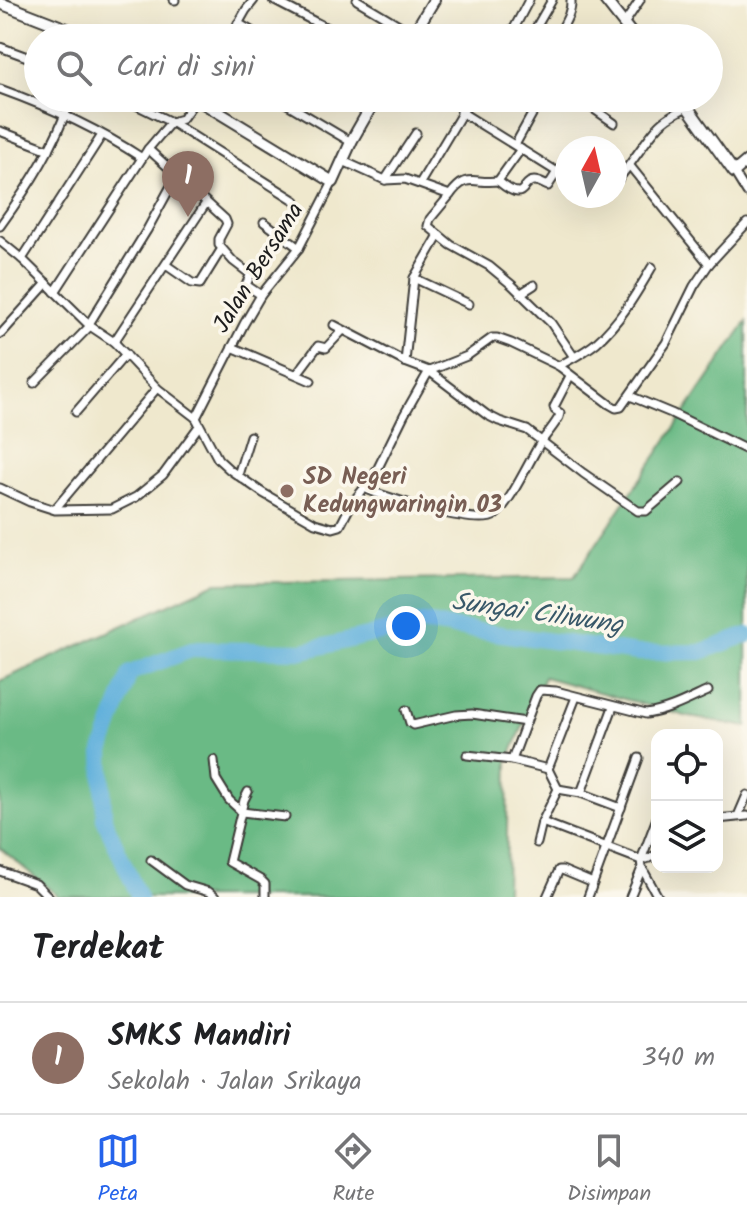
<!DOCTYPE html>
<html lang="id">
<head>
<meta charset="utf-8">
<style>
	:root { --surface:#fff; --page:#f2f2f2; --text:#202124; --muted:#757577; --line:#e0e0e0; --accent:#2563eb }
	body { margin:0; font-family:Kalam,sans-serif; background:var(--page); color:var(--text) }
	.controls { position:absolute; right:24px; bottom:24px; display:grid; overflow:hidden; border-radius:16px; box-shadow:0 8px 32px #0002 }
	.controls button { width:72px; height:72px; display:grid; place-items:center; padding:0; border:0; border-bottom:2px solid var(--line); background:var(--surface); color:var(--text); font:40px sans-serif }
	.compass { position:absolute; left:555px; top:136px; width:72px; height:72px; border-radius:50%; background:var(--surface); box-shadow:0 8px 32px #0002; rotate:8deg }
	.you { position:absolute; left:406px; top:626px; width:28px; height:28px; margin:-20px; border:6px solid #fff; border-radius:50%; background:#1a73e8; box-shadow:0 0 0 12px #1a73e833 }
	.badge { display:grid; place-items:center; width:52px; height:52px; border-radius:50%; background:var(--accent); color:#fff; font-size:26px; font-weight:700 }
	.pin { position:absolute; translate:-50% -66px; filter:drop-shadow(0 2px 4px #0008) }
	.pin::after { content:''; position:absolute; top:42px; width:28px; height:24px; background:inherit; clip-path:polygon(0 0,100% 0,50% 100%) }
	.list { margin:0; padding:0; list-style:none }
	h2 { display:flex; justify-content:space-between; align-items:center; height:104px; margin:0; padding:0 32px; font-size:34px }
	h2 small { font-size:26px; font-weight:400; color:var(--muted) }
	.list li { display:grid; grid-template-columns:52px 1fr auto; gap:24px; align-items:center; box-sizing:border-box; height:112px; padding:0 32px; border-top:2px solid var(--line) }
	.list b { display:block; font-size:30px; white-space:nowrap }
	.list p { margin:0; font-size:26px; white-space:nowrap; color:var(--muted) }
	.list em { font-size:26px; font-style:normal; color:var(--muted) }
	.icon { flex:none; width:44px; height:44px; fill:none; stroke:currentColor; stroke-width:2; stroke-linecap:round; stroke-linejoin:round }
	.map { position:relative; flex:none; width:747px; height:897px; overflow:hidden }
	.search { position:absolute; background:var(--surface); box-shadow:0 8px 32px #0002; left:24px; right:24px; top:24px; height:88px; display:flex; align-items:center; gap:20px; box-sizing:border-box; padding:0 28px; border-radius:44px; color:var(--muted); font-size:30px }
	.sheet { height:216px; background:var(--surface) }
	nav { display:flex; justify-content:space-around; align-items:center; box-sizing:border-box; height:112px; border-top:2px solid var(--line); background:var(--surface); font-size:22px; color:var(--muted) }
	nav a { display:grid; justify-items:center; gap:4px }
	nav .on { color:var(--accent) }
	.map>svg:first-child { display:block }
	.forest { fill:#6bba85; stroke:#446b50; stroke-width:2 }
	.lines { fill:none; stroke-linecap:round; stroke-linejoin:round }
	.river { stroke:#62b1dc; stroke-width:16 }
	.street-casing { stroke:#3c3b37; stroke-width:11 }
	.secondary-casing { stroke:#3c3b37; stroke-width:14 }
	.street { stroke:#fff; stroke-width:7 }
	.secondary { stroke:#fff; stroke-width:10 }
	.education-dot { fill:#8d6e63; stroke:#fbf7ec; stroke-width:3 }
	.labels { text-anchor:middle; dominant-baseline:central; stroke-width:7; stroke-linejoin:round; paint-order:stroke }
	.street-label { font-size:24px; fill:#1c1c1c; stroke:#fbf7ec }
	.education-label { font-size:24px; font-weight:bold; fill:#785e54; stroke:#fbf7ec; text-anchor:start }
	.water-label { font-size:26px; font-style:italic; fill:#385869; stroke:#fbf7ec }
</style>
</head>
<body>
<div class="map">
<svg width="747" height="897" viewBox="0 0 747 897">
	<rect width="100%" height="100%" fill="#fbf7ec"/>
	<filter id="ink" filterUnits="userSpaceOnUse"><feTurbulence type="fractalNoise" baseFrequency=".0125" numOctaves="2"/><feDisplacementMap in="SourceGraphic" scale="16" xChannelSelector="R" yChannelSelector="G"/><feConvolveMatrix kernelMatrix="1 2 1 2 8 2 1 2 1" color-interpolation-filters="sRGB"/></filter>
	<filter id="wash" filterUnits="userSpaceOnUse"><feTurbulence type="fractalNoise" baseFrequency=".006" numOctaves="4" result="noise"/><feDisplacementMap in="SourceGraphic" scale="32" xChannelSelector="R" yChannelSelector="G"/><feGaussianBlur stdDeviation="1.8" result="paint"/><feColorMatrix in="noise" values="0 0 0 0 0 0 0 0 0 0 0 0 0 0 0 0 0 1.4 0 .05"/><feComposite in="paint" operator="in"/></filter>
	<g filter="url(#wash)">
		<rect width="100%" height="100%" fill="#efe8cd"/>
		<path class="forest" d="M747,321V727L689,717L544,677L508,761L506,897H59L0,848V681L216,583L574,577Z"/>
		<g class="lines">
			<path class="river" d="M139,897L104,819L102,751L130,673L194,649L303,651L422,623L638,653L701,652L747,635"/>
		</g>
	</g>
	<g filter="url(#ink)">
		<g class="lines">
			<defs>
				<g id="street">
					<path d="M174,0H175"/>
					<path d="M273,0L346,38"/>
					<path d="M357,0L414,34"/>
					<path d="M238,23L263,38"/>
					<path d="M624,24L640,0"/>
					<path d="M419,25L445,38"/>
					<path d="M230,38L246,10L254,0"/>
					<path d="M509,38L529,0"/>
					<path d="M530,38L552,0"/>
					<path d="M557,38C563,25 572,14 571,0"/>
					<path d="M0,47L38,61"/>
					<path d="M0,89C50,107 98,129 142,158"/>
					<path d="M122,98L171,122L296,201"/>
					<path d="M277,98L351,142"/>
					<path d="M578,98L614,123"/>
					<path d="M461,112L567,178"/>
					<path d="M0,131L49,150"/>
					<path d="M515,145L541,98"/>
					<path d="M148,149L225,219L227,224L219,239V245L233,261L250,274V276L246,285L261,295"/>
					<path d="M343,161L385,180L405,179L450,195C467,172 473,184 498,181L521,149"/>
					<path d="M630,166L709,264"/>
					<path d="M734,172L747,193"/>
					<path d="M385,180L416,133"/>
					<path d="M498,181C528,206 520,181 534,181C539,181 543,184 548,186L557,172"/>
					<path d="M420,183L471,98"/>
					<path d="M615,183C630,166 641,147 655,130C663,119 676,113 687,107"/>
					<path d="M450,195L430,219L428,226L451,245L489,266L512,285L551,323L574,357"/>
					<path d="M264,222L299,248"/>
					<path d="M0,226C29,186 56,144 71,98"/>
					<path d="M0,241L22,259L90,326L114,342L157,388L196,418L218,459L230,470L263,493L315,523L333,528L340,526L352,503L374,476L404,415L429,371L467,356L492,338H497L511,343L559,366L609,404L616,408L621,407L666,343L694,286L709,264L747,223"/>
					<path d="M22,259L102,135"/>
					<path d="M166,265L192,283L200,284L221,250"/>
					<path d="M414,278L469,304"/>
					<path d="M55,292L148,149L171,122L182,119L197,98"/>
					<path d="M520,294L534,285"/>
					<path d="M89,324L147,230L177,175"/>
					<path d="M334,325L405,362L429,371L487,415L499,421L527,430L583,473L638,511H646L680,482"/>
					<path d="M1,334L47,283"/>
					<path d="M114,342L206,203"/>
					<path d="M232,347L311,381"/>
					<path d="M405,362L414,278L439,235"/>
					<path d="M559,366C571,359 585,352 596,343C620,322 636,294 652,267"/>
					<path d="M297,374L318,346L326,348L343,330"/>
					<path d="M34,383L90,326"/>
					<path d="M630,396L671,413L747,450"/>
					<path d="M76,412L126,354"/>
					<path d="M196,418L244,324L261,295L299,248L333,182"/>
					<path d="M238,475L250,436"/>
					<path d="M0,488L30,502L55,510L112,509L136,497L163,475L199,426"/>
					<path d="M364,488C384,497 479,528 495,515C511,502 529,461 541,442C547,434 554,426 559,417L560,413L555,410L554,407L570,376"/>
					<path d="M55,509L157,388"/>
					<path d="M406,710L410,723L413,725L456,715L472,714L526,722"/>
					<path d="M467,755L512,760L548,769"/>
					<path d="M214,760L216,779L229,800L242,812L285,817"/>
					<path d="M512,760L536,696L540,690L556,691L646,714C668,711 688,700 708,691"/>
					<path d="M558,789L542,822L641,860L650,858L657,854"/>
					<path d="M558,789L548,769L576,697"/>
					<path d="M558,789L581,793L621,808"/>
					<path d="M248,792L244,800L229,862L261,880L265,884V897"/>
					<path d="M581,793L613,707"/>
					<path d="M738,816L747,795"/>
					<path d="M717,819L747,816"/>
					<path d="M537,843L542,822"/>
					<path d="M151,860L185,885L209,892L215,897"/>
					<path d="M642,868L658,897"/>
					<path d="M0,871L36,884L49,897"/>
					<path d="M547,897L559,870H562L593,883"/>
					<path d="M588,897L639,758"/>
					<path d="M630,897L642,868L641,860L657,818"/>
				</g>
				<g id="secondary">
					<path d="M605,0L635,38"/>
					<path d="M0,3L90,38"/>
					<path d="M411,38L434,0"/>
					<path d="M195,98L333,182L352,140L376,98"/>
					<path d="M681,98L734,172L747,161"/>
				</g>
			</defs>
			<use href="#street" class="street-casing"/>
			<use href="#secondary" class="secondary-casing"/>
			<use href="#street" class="street"/>
			<use href="#secondary" class="secondary"/>
		</g>
	</g>
	<circle class="education-dot" cx="287" cy="491" r="8"/>
	<g class="labels">
		<g class="street-label">
			<text transform="translate(259 268) rotate(-58)">Jalan Bersama</text>
		</g>
		<g class="education-label">
			<text x="303" y="477">SD Negeri<tspan x="303" dy="28">Kedungwaringin 03</tspan></text>
		</g>
		<g class="water-label">
			<text transform="translate(537 614) rotate(8)">Sungai Ciliwung</text>
		</g>
	</g>
</svg>
<div class="controls">
<button><svg class="icon" aria-label="locate" viewBox="0 0 24 24"><circle cx="12" cy="12" r="6"/><path d="M12 2v4M12 18v4M2 12h4M18 12h4"/></svg></button>
<button><svg class="icon" aria-label="layers" viewBox="0 0 24 24"><path d="M12 4l9 5-9 5-9-5zM3 14l9 5 9-5"/></svg></button>
</div>
<svg class="compass" viewBox="-18 -18 36 36"><path d="M0-13l5 13h-10z" fill="#e53935"/><path d="M0 13l5-13h-10z" fill="#757577"/></svg>
<div class="you"></div>
<div class="pin badge" style="left:188px;top:217px;background:#8d6e63">1</div>
<div class="search"><svg class="icon" aria-label="search" viewBox="0 0 24 24"><circle cx="10" cy="10" r="6"/><path d="M15 15l6 6"/></svg>Cari di sini</div>
</div>
<section class="sheet">
<h2>Terdekat<small></small></h2>
<ul class="list">
<li><span class="badge" style="background:#8d6e63">1</span><div><b>SMKS Mandiri</b><p>Sekolah · Jalan Srikaya</p></div><em>340 m</em></li>
</ul>
</section>
<nav>
<a class="on"><svg class="icon" aria-label="map" viewBox="0 0 24 24"><path d="M3 6l6-2 6 2 6-2v14l-6 2-6-2-6 2zM9 4v14M15 6v14"/></svg>Peta</a>
<a><svg class="icon" aria-label="directions" viewBox="0 0 24 24"><path d="M12 3l9 9-9 9-9-9zM9 14v-3h6M13 9l2 2-2 2"/></svg>Rute</a>
<a><svg class="icon" aria-label="saved" viewBox="0 0 24 24"><path d="M7 4h10v16l-5-4-5 4z"/></svg>Disimpan</a>
</nav>
</body>
</html>
